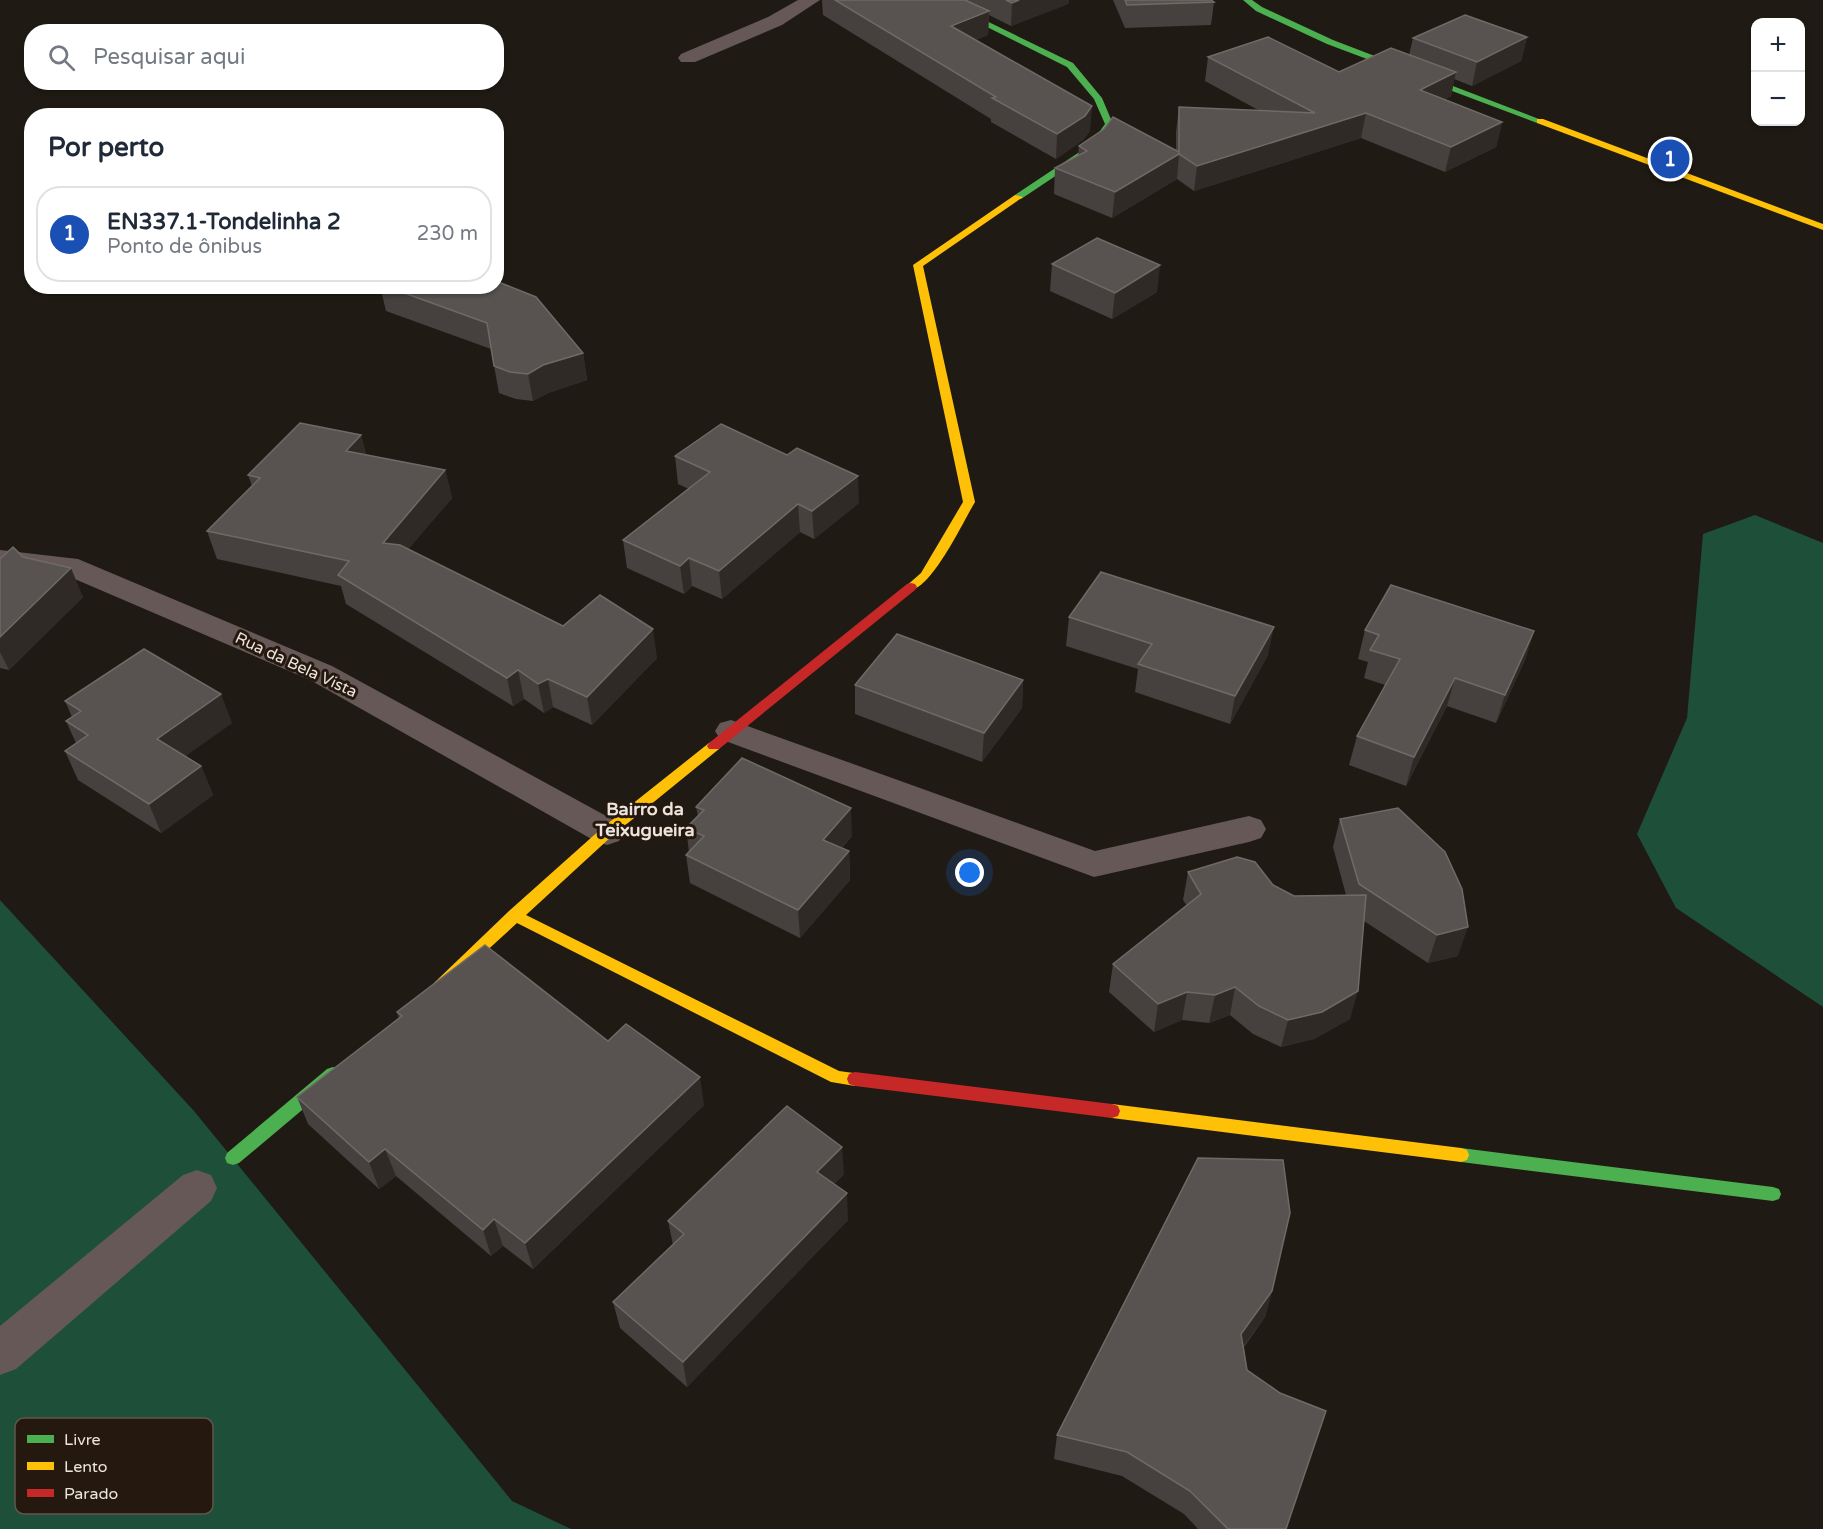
<!DOCTYPE html>
<html lang="pt">
<head>
<meta charset="utf-8">
<style>
	:root { --surface:#fff; --page:#f2f2f3; --text:#1f2937; --muted:#747a83; --line:#e0e1e3; --accent:#5b5d62 }
	body { margin:0; font-family:"Varela Round",sans-serif; background:var(--page); color:var(--text) }
	.controls { position:absolute; right:18px; top:18px; display:grid; overflow:hidden; border-radius:12px; box-shadow:0 2px 4px #0004 }
	.controls button { width:54px; height:54px; display:grid; place-items:center; padding:0; border:0; border-bottom:2px solid var(--line); background:var(--surface); color:var(--text); font:30px sans-serif }
	.you { position:absolute; left:970px; top:873px; width:21px; height:21px; margin:-15px; border:4px solid #fff; border-radius:50%; background:#1a73e8; box-shadow:0 0 0 9px #1a73e833 }
	.badge { display:grid; place-items:center; width:39px; height:39px; border-radius:50%; background:var(--accent); color:#fff; font-size:20px; font-weight:700 }
	.pin { position:absolute; translate:-50% -50%; border:3px solid #fff; box-shadow:0 2px 6px #0006 }
	.list { margin:0; padding:0; list-style:none }
	h2 { display:flex; justify-content:space-between; align-items:center; height:78px; margin:0; padding:0 24px; font-size:26px }
	h2 small { font-size:20px; font-weight:400; color:var(--muted) }
	.list li { display:grid; grid-template-columns:39px 1fr auto; gap:18px; align-items:center; box-sizing:border-box; height:96px; margin:0 12px 12px; padding:0 12px; border:2px solid var(--line); border-radius:24px }
	.list b { display:block; font-size:22px; white-space:nowrap }
	.list p { margin:0; font-size:20px; white-space:nowrap; color:var(--muted) }
	.list em { font-size:20px; font-style:normal; color:var(--muted) }
	.icon { flex:none; width:33px; height:33px; fill:none; stroke:currentColor; stroke-width:2; stroke-linecap:round; stroke-linejoin:round }
	.map { position:relative; flex:none; width:1823px; height:1529px; overflow:hidden }
	.search { position:absolute; background:var(--surface); box-shadow:0 2px 4px #0004; left:24px; top:24px; width:480px; height:66px; display:flex; align-items:center; gap:15px; box-sizing:border-box; padding:0 21px; border-radius:24px; color:var(--muted); font-size:22px }
	.panel { position:absolute; background:var(--surface); box-shadow:0 2px 4px #0004; left:24px; top:108px; width:480px; height:186px; border-radius:24px }
	.map>svg:first-child { display:block }
	.forest { fill:#1d4f39 }
	.lines { fill:none; stroke-linecap:round; stroke-linejoin:round }
	.street { fill:#655856; fill-rule:evenodd }
	.fast { fill:#4caf50; fill-rule:evenodd }
	.slow { fill:#ffc107; fill-rule:evenodd }
	.jam { fill:#c62828; fill-rule:evenodd }
	.wall { fill:#46413f }
	.shaded-wall { fill:#302a27 }
	.building { fill:#585350; stroke:#6f6a66; stroke-width:1.5 }
	.labels { text-anchor:middle; dominant-baseline:central; stroke-width:6; stroke-linejoin:round; paint-order:stroke }
	.street-label { font-size:16px; fill:#ece4dd; stroke:#25190f }
	.neighbourhood-label { font-size:18px; font-weight:bold; fill:#ece4dd; stroke:#25190f }
	.key { fill:#25190f; stroke:#61564d; stroke-width:1.5 }
	.key-label { font-size:16px; fill:#ece4dd }
</style>
</head>
<body>
<div class="map">
<svg width="1823" height="1529" viewBox="0 0 1823 1529">
	<rect width="100%" height="100%" fill="#201a14"/>
	<g class="forest">
		<path d="M1755,515L1823,543V1007L1676,908L1637,834L1687,718L1703,534Z"/>
		<path d="M0,900L194,1111L512,1501L571,1529H0Z"/>
	</g>
	<g class="lines">
		<g class="street">
			<path d="M798,0H820L782,25L695,62H681L678,58L681,54L768,17Z"/>
			<path d="M0,550L78,559L332,666L619,823L624,832L619,841L607,845L595,841L310,680L63,574L0,568Z"/>
			<path d="M731,720L1095,851L1249,816L1261,820L1266,829L1261,838L1249,842L1094,877L720,739L715,731L720,723Z"/>
			<path d="M197,1170L211,1175L217,1188L211,1201L16,1369L0,1375V1326L183,1175Z"/>
		</g>
		<g class="fast">
			<path d="M933,0H943L1073,63L1102,98L1113,124L1096,149L1021,199H1015V195L1090,145L1105,124L1094,99L1067,67Z"/>
			<path d="M1243,0H1252L1262,7L1333,40L1544,121L1537,123L1327,44L1256,11Z"/>
			<path d="M333,1067L339,1069L341,1074L339,1079L239,1163L233,1165L227,1163L225,1158L227,1153L327,1069Z"/>
			<path d="M1461,1148L1773,1187L1779,1189L1781,1194L1779,1199L1773,1201L1461,1162L1455,1160L1453,1155L1455,1150Z"/>
		</g>
		<g class="slow">
			<path d="M1537,119H1543L1823,224V230L1537,123Z"/>
			<path d="M1015,195L1023,197L923,266L975,502C964,520 929,595 907,590L905,587L921,573L963,502L913,265Z"/>
			<path d="M714,741L721,746L719,749L612,836L526,915L839,1071L861,1074L863,1079L861,1084L855,1086L831,1082L517,923L447,987L442,989L437,987L434,983L509,911L602,828L709,743Z"/>
			<path d="M1112,1104L1461,1148L1467,1150L1469,1155L1467,1160L1461,1162L1112,1118L1106,1116L1104,1111L1106,1106Z"/>
		</g>
		<g class="jam">
			<path d="M911,583L915,584L917,587L915,590L719,749H709L707,746L709,743L907,584Z"/>
			<path d="M855,1072L1112,1104L1118,1106L1120,1111L1118,1116L1112,1118L855,1086L849,1084L847,1079L849,1074Z"/>
		</g>
	</g>
	<g class="wall">
		<path d="M822,0H1069L1068,4L1011,26L989,15L988,35L975,40L1090,131L1083,140L1056,159L991,122V119L823,15Z"/>
		<path d="M1113,0H1211L1214,2L1211,25L1125,28Z"/>
		<path d="M1527,37L1521,61L1472,86L1454,79L1451,96L1445,99L1502,122L1496,147L1445,172L1361,138L1194,191L1177,179L1112,218L1054,194L1055,168L1078,156L1079,146L1176,150V132L1179,107L1260,111L1205,81L1208,57L1339,72L1409,55L1413,38Z"/>
		<path d="M1052,264L1157,292L1112,319L1050,291Z"/>
		<path d="M380,286H496L583,353L587,380L548,393L533,401L516,399L499,393L491,349L386,311Z"/>
		<path d="M361,435L366,455L445,470L452,498L408,549L563,626L657,658L592,725L553,707L544,713L524,699L513,706L346,604L341,586L217,559L207,531L252,486L248,475Z"/>
		<path d="M675,456L859,503L814,539L800,532L722,599L692,586L684,594L627,568L623,540L689,489L678,484Z"/>
		<path d="M23,557L83,597L9,670L0,668V559Z"/>
		<path d="M1069,617L1268,655L1230,724L1135,692L1138,669L1066,646Z"/>
		<path d="M1365,630L1534,631L1525,660L1496,723L1447,706L1406,786L1349,765L1357,736L1385,685L1364,678L1368,662L1358,659Z"/>
		<path d="M1023,680L1022,708L982,762L855,714V685Z"/>
		<path d="M65,701L232,723L185,756L201,766L213,795L161,833L78,780L65,751L76,743L66,721L72,717Z"/>
		<path d="M696,807L852,836L842,848L849,851L850,880L800,938L690,883L686,855L689,852L686,828L698,816Z"/>
		<path d="M1340,819L1458,956L1428,963L1364,921L1350,1019L1314,1039L1281,1047L1253,1034L1230,1015L1209,1023L1182,1020L1154,1032L1109,992L1113,964L1187,906L1183,900L1188,872L1273,885L1294,896L1346,895L1333,847Z"/>
		<path d="M397,1012L704,1105L533,1269L503,1246L491,1256L396,1176L379,1189L308,1124L297,1097L399,1019Z"/>
		<path d="M844,1174L834,1184L848,1220L687,1387L620,1328L613,1302L673,1245L668,1221Z"/>
		<path d="M1272,1291L1265,1317L1244,1347L1247,1370L1286,1529H1198L1184,1514L1122,1476L1054,1459L1057,1435Z"/>
	</g>
	<g class="shaded-wall">
		<path d="M1019,0H1069L1068,4L1011,26L1012,3Z"/>
		<path d="M989,11L988,35L950,49L951,26Z"/>
		<path d="M1527,37L1521,61L1472,86L1477,62Z"/>
		<path d="M1456,72L1451,96L1415,114L1420,90Z"/>
		<path d="M1092,106L1090,131L1083,140L1056,159L1057,134Z"/>
		<path d="M1366,113L1361,138L1194,191L1197,166Z"/>
		<path d="M1502,122L1496,147L1445,172L1451,147Z"/>
		<path d="M1179,154L1177,179L1112,218L1115,192Z"/>
		<path d="M1160,265L1157,292L1112,319L1115,293Z"/>
		<path d="M583,353L587,380L548,393L533,401L528,374L543,365Z"/>
		<path d="M361,435L368,463L346,451Z"/>
		<path d="M445,470L452,498L390,571L383,543Z"/>
		<path d="M858,476L859,503L814,539L812,511Z"/>
		<path d="M798,504L800,532L722,599L719,571Z"/>
		<path d="M689,558L692,586L684,594L680,566Z"/>
		<path d="M71,568L83,597L9,670L0,652V637Z"/>
		<path d="M1274,627L1268,655L1230,724L1235,696Z"/>
		<path d="M653,629L657,658L592,725L587,697Z"/>
		<path d="M1534,631L1525,660L1496,723L1505,695Z"/>
		<path d="M518,670L524,699L513,706L507,678Z"/>
		<path d="M1455,678L1447,706L1406,786L1414,757Z"/>
		<path d="M548,679L553,707L544,713L538,684Z"/>
		<path d="M1023,680L1022,708L982,762L984,733Z"/>
		<path d="M221,694L232,723L169,768L157,739Z"/>
		<path d="M201,766L213,795L161,833L149,804Z"/>
		<path d="M851,808L852,836L824,868L823,840Z"/>
		<path d="M849,851L850,880L800,938L798,910Z"/>
		<path d="M1468,927L1458,956L1428,963L1437,935Z"/>
		<path d="M1235,987L1230,1015L1209,1023L1215,995Z"/>
		<path d="M1358,991L1350,1019L1314,1039L1281,1047L1288,1020Z"/>
		<path d="M1187,992L1182,1020L1154,1032L1158,1004Z"/>
		<path d="M700,1077L704,1105L533,1269L525,1243Z"/>
		<path d="M842,1147L844,1174L819,1199L817,1172Z"/>
		<path d="M385,1149L396,1176L379,1189L369,1162Z"/>
		<path d="M847,1193L848,1220L687,1387L683,1362Z"/>
		<path d="M494,1219L503,1246L491,1256L483,1230Z"/>
		<path d="M1272,1291L1265,1317L1234,1359L1241,1334Z"/>
	</g>
	<g class="building">
		<path d="M835,0H965L989,11L951,26L1092,106L1085,116L1057,134L992,98L996,97Z"/>
		<path d="M1006,0H1019L1012,3Z"/>
		<path d="M1125,0H1211L1214,2L1127,5Z"/>
		<path d="M1465,15L1527,37L1477,62L1413,38Z"/>
		<path d="M1268,37L1339,72L1391,48L1456,72L1420,90L1502,122L1451,147L1366,113L1197,166L1179,154L1115,192L1055,168L1087,151L1079,146L1104,129L1113,117L1179,152V107L1315,113L1208,57Z"/>
		<path d="M1097,238L1160,265L1115,293L1052,264Z"/>
		<path d="M496,281L536,297L583,353L543,365L528,374L510,372L494,366L487,323L385,286H496Z"/>
		<path d="M300,423L361,435L346,451L445,470L383,543L400,545L563,626L600,595L653,629L587,697L548,679L538,684L518,670L507,678L338,575L349,561L207,531L260,478L248,475Z"/>
		<path d="M721,424L787,455L797,448L858,476L812,511L798,504L719,571L689,558L680,566L623,540L710,472L675,456Z"/>
		<path d="M13,547L23,557L71,568L0,637V559Z"/>
		<path d="M1101,572L1274,627L1235,696L1138,664L1152,644L1069,617Z"/>
		<path d="M1391,585L1534,631L1505,695L1455,678L1414,757L1357,736L1400,659L1370,650L1379,635L1365,630Z"/>
		<path d="M897,634L1023,680L984,733L855,685Z"/>
		<path d="M144,649L221,694L157,739L201,766L149,804L65,751L88,735L66,721L81,711L65,701Z"/>
		<path d="M742,758L851,808L823,840L849,851L798,910L686,855L704,836L686,828L704,810L696,807Z"/>
		<path d="M1398,808L1445,852L1462,889L1468,927L1437,935L1359,884L1340,819Z"/>
		<path d="M1237,857L1255,862L1273,885L1294,896L1366,895L1358,991L1322,1012L1288,1020L1259,1006L1235,987L1215,995L1187,992L1158,1004L1113,964L1201,894L1188,872Z"/>
		<path d="M485,945L608,1041L626,1024L700,1077L525,1243L494,1219L483,1230L385,1149L369,1162L297,1097L402,1016L397,1012Z"/>
		<path d="M787,1106L842,1147L817,1172L847,1193L683,1362L613,1302L684,1234L668,1221Z"/>
		<path d="M1198,1158L1283,1160L1290,1213L1272,1291L1241,1334L1247,1370L1280,1393L1326,1411L1286,1529H1228L1190,1491L1127,1452L1057,1435Z"/>
	</g>
	<g class="labels">
		<g class="street-label">
			<text transform="translate(296 665) rotate(25)">Rua da Bela Vista</text>
		</g>
		<g class="neighbourhood-label">
			<text x="645" y="809">Bairro da<tspan x="645" dy="21">Teixugueira</tspan></text>
		</g>
	</g>
	<rect x="15" y="1418" width="198" height="96" rx="9" class="key"/>
	<rect x="27" y="1435" width="27" height="8" fill="#4caf50"/>
	<rect x="27" y="1462" width="27" height="8" fill="#ffc107"/>
	<rect x="27" y="1489" width="27" height="8" fill="#c62828"/>
	<g class="key-label">
		<text x="64" y="1445">Livre</text>
		<text x="64" y="1472">Lento</text>
		<text x="64" y="1499">Parado</text>
	</g>
</svg>
<div class="controls">
<button>+</button>
<button>−</button>
</div>
<div class="you"></div>
<div class="pin badge" style="left:1670px;top:159px;background:#1a4fb4">1</div>
<div class="search"><svg class="icon" aria-label="search" viewBox="0 0 24 24"><circle cx="10" cy="10" r="6"/><path d="M15 15l6 6"/></svg>Pesquisar aqui</div>
<section class="panel">
<h2>Por perto<small></small></h2>
<ul class="list">
<li><span class="badge" style="background:#1a4fb4">1</span><div><b>EN337.1-Tondelinha 2</b><p>Ponto de ônibus</p></div><em>230 m</em></li>
</ul>
</section>
</div>
</body>
</html>
